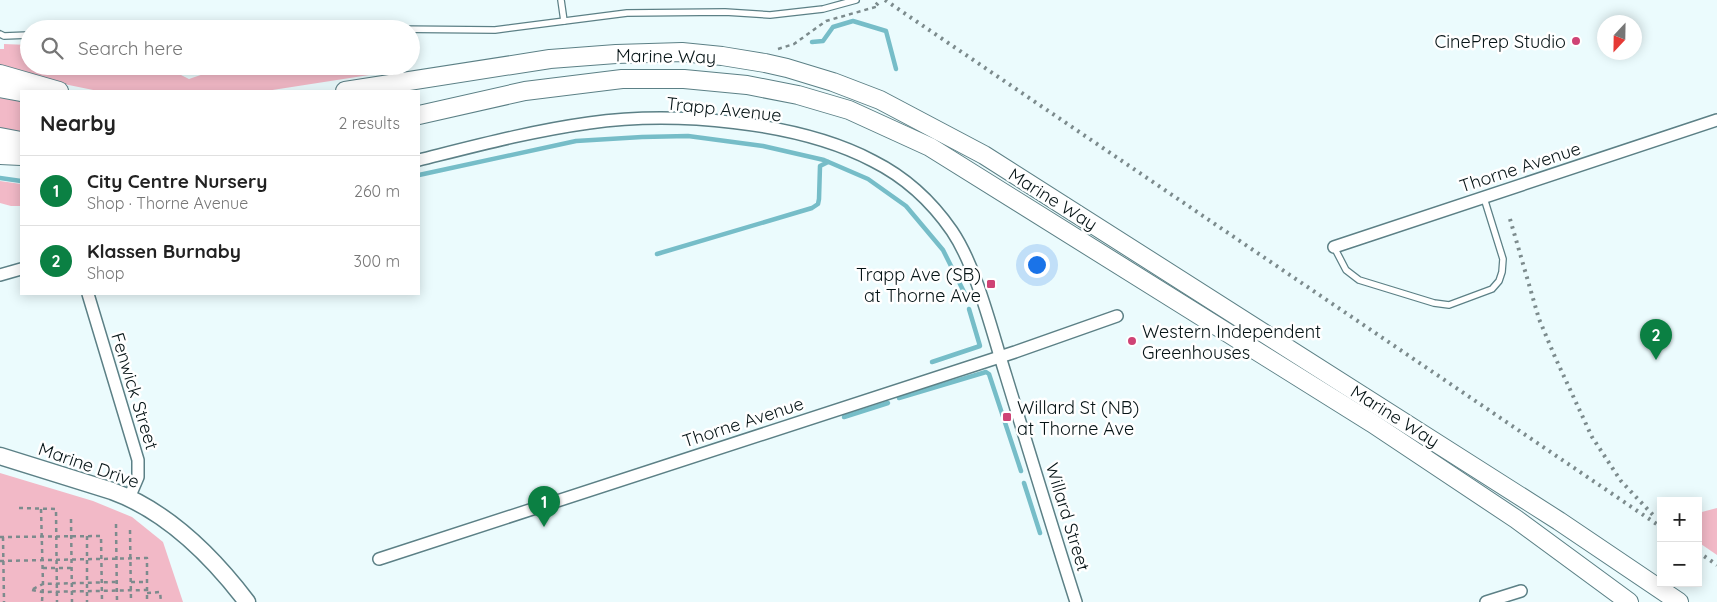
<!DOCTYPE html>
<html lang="en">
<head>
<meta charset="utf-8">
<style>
	:root { --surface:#fff; --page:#f2f2f2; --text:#222; --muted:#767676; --line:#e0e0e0; --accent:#0b8043 }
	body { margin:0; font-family:Quicksand,sans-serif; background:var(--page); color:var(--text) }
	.controls { position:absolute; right:15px; bottom:15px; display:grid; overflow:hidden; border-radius:0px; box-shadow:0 2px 12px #0003 }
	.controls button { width:45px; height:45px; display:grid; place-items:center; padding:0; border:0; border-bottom:1px solid var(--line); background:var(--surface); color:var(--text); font:25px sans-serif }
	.compass { position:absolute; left:1597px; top:15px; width:45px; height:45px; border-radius:50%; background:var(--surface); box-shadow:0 2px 12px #0003; rotate:202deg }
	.you { position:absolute; left:1036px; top:264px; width:18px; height:18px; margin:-12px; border:4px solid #fff; border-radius:50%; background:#1a73e8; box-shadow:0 0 0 8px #1a73e833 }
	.badge { display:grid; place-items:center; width:32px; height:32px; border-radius:50%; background:var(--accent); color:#fff; font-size:16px; font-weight:700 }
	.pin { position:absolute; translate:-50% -41px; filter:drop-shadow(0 1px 2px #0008) }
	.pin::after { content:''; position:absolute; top:26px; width:18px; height:15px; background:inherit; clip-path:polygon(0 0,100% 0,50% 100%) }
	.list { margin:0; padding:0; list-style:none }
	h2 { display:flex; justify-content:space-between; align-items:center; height:65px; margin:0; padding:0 20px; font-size:21px }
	h2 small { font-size:16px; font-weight:400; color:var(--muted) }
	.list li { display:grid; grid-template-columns:32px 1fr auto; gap:15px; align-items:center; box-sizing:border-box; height:70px; padding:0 20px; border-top:1px solid var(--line) }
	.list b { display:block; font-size:19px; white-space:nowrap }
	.list p { margin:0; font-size:16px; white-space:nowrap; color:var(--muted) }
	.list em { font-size:16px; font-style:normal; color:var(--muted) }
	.icon { flex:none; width:28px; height:28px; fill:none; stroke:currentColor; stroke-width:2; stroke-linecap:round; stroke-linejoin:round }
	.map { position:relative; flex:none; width:1717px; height:602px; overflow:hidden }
	.search { position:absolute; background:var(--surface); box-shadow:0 2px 12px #0003; left:20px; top:20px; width:400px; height:55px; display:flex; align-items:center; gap:12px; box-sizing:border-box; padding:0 18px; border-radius:28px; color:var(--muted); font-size:19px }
	.panel { position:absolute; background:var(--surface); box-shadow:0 2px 12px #0003; left:20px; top:90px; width:400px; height:205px; border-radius:0px }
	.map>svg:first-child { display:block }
	.green { fill:#f2b9c7 }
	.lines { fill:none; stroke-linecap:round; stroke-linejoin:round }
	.stream { stroke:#76bdc8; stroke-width:4.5 }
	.lane-casing { stroke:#5c8086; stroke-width:8 }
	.street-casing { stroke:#5c8086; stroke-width:14 }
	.secondary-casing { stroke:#5c8086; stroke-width:19 }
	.primary-casing { stroke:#5c8086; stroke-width:20 }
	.highway-casing { stroke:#5c8086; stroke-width:22 }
	.path { stroke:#7c8b8d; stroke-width:2.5; stroke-dasharray:4 4; stroke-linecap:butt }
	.lane { stroke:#fff; stroke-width:5.5 }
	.street { stroke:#fff; stroke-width:11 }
	.secondary { stroke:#fff; stroke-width:16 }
	.primary { stroke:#fff; stroke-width:18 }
	.highway { stroke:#fff; stroke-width:20 }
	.rail { stroke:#7c8b8d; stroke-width:4; stroke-dasharray:2.5 5; stroke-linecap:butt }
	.poi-dot { fill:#cf4375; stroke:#fff; stroke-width:2 }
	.labels { text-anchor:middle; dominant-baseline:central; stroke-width:5; stroke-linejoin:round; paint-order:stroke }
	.poi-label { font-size:18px; fill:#061416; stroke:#fff; text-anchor:end }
	.street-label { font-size:18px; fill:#061416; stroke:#fff }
</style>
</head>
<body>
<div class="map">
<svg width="1717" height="602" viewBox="0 0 1717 602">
	<rect width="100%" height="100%" fill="#ebfbfd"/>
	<g class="green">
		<path d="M4,44L29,45V66H131L148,70L175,72L189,79L227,66H380L382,73L266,91H98L59,83L0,66V49H4Z"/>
		<path d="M0,95L21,99V133L0,129Z"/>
		<path d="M0,181L21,184V206H11L0,203Z"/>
		<path d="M0,473L93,501L132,517L163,542L183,602H0Z"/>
		<path d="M1717,508V555L1698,542V513Z"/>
	</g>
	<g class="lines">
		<g class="stream">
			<path d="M812,42L823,41L833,27L853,21L886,31L896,69"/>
			<path d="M419,175L576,141L642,137L688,136L763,146L824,160L868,179L906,206L943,250L966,296"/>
			<path d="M0,178L21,181"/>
			<path d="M657,254L812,208L818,204L819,199L820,166L828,162"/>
			<path d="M932,362L980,346L969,309"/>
			<path d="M899,398L986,372L989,374L1021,471"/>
			<path d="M844,417L888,403"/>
			<path d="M1024,483L1040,533"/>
		</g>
		<defs>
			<g id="lane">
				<path d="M561,0L564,21"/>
				<path d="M388,29L495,30L627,13L725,12L770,15L823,9L856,0"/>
				<path d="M0,34L4,36L29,35"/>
				<path d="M1334,247L1346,270L1359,280L1434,303L1449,305L1492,289L1499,281L1502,272L1503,259L1484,198"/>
			</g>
			<g id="street">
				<path d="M419,160C475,146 531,131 589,123C673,111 797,121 873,161C905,177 932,202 952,231C977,268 992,332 1006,376C1029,451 1052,527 1076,602"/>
				<path d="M1334,247L1717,120"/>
				<path d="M0,275L21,269"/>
				<path d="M88,294L138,460V477L129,498"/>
				<path d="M379,559L1015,352L1117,316"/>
				<path d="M1486,602L1521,591"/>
			</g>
			<path id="secondary" d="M0,456L112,491C167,511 212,556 247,602"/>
			<g id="primary">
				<path d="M0,74L59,91"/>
				<path d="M345,91L550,59L616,54L682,52L722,56L765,63L787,68L833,82L880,100L984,155L1559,521L1679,602"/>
				<path d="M419,115L525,91L622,79H684L747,85L798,95L849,110L930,147L1372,423L1516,519L1629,602"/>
				<path d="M0,137L21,141"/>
			</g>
			<g id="highway">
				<path d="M0,87L21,91"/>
				<path d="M0,154L21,155"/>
			</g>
		</defs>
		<use href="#lane" class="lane-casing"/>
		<use href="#street" class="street-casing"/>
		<use href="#secondary" class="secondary-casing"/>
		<use href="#primary" class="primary-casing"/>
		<use href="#highway" class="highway-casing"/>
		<g class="path">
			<path d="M778,49L794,44L826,21L879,6L873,0"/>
			<path d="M19,508L56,509L57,602"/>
			<path d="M41,509L43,584L42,602"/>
			<path d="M71,519L72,602"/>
			<path d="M116,524L117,602"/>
			<path d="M130,530L131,602"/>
			<path d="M87,536V602"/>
			<path d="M0,537L101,536L102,602"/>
			<path d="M3,537L4,602"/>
			<path d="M0,561L147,558V602"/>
			<path d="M43,568H71"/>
			<path d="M131,582H147"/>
			<path d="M33,589L43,584L116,582"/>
			<path d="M32,590L42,592L147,590"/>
			<path d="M147,593L160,592L161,602"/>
		</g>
		<use href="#lane" class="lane"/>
		<use href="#street" class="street"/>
		<use href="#secondary" class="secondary"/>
		<use href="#primary" class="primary"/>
		<use href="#highway" class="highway"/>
		<g class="rail">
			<path d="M885,0L1661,527"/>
			<path d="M1510,219L1539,319L1555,357L1592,437L1621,481L1653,515"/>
			<path d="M1698,552L1717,565"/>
		</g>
	</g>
	<g class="poi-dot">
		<circle cx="1576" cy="41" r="5"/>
		<rect x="986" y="279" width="10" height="10" rx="2.5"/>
		<circle cx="1132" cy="341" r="5"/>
		<rect x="1002" y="412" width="10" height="10" rx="2.5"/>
	</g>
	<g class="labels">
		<g class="poi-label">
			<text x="1566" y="41">CinePrep Studio</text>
			<text x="981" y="274">Trapp Ave (SB)<tspan x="981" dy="21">at Thorne Ave</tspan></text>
			<text x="1142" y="331" text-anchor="start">Western Independent<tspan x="1142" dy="21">Greenhouses</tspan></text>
			<text x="1017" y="407" text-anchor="start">Willard St (NB)<tspan x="1017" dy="21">at Thorne Ave</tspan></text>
		</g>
		<g class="street-label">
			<text transform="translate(666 56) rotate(1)">Marine Way</text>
			<text transform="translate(724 109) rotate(6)">Trapp Avenue</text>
			<text transform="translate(1520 167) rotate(-18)">Thorne Avenue</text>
			<text transform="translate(1053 199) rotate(32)">Marine Way</text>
			<text transform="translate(135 391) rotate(73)">Fenwick Street</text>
			<text transform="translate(1395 416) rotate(32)">Marine Way</text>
			<text transform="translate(743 422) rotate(-18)">Thorne Avenue</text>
			<text transform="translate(89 465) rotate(19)">Marine Drive</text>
			<text transform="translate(1068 517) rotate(73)">Willard Street</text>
		</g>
	</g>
</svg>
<div class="controls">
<button>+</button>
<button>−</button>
</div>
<svg class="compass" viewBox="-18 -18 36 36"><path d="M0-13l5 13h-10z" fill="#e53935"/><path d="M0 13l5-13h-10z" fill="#767676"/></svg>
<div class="you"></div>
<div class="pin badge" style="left:544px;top:527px">1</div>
<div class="pin badge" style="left:1656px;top:360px">2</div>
<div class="search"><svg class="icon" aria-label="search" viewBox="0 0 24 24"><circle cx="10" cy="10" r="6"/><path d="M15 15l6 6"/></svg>Search here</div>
<section class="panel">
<h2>Nearby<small>2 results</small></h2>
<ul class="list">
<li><span class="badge">1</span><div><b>City Centre Nursery</b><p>Shop · Thorne Avenue</p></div><em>260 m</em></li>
<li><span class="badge">2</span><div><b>Klassen Burnaby</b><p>Shop</p></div><em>300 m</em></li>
</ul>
</section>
</div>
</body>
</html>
